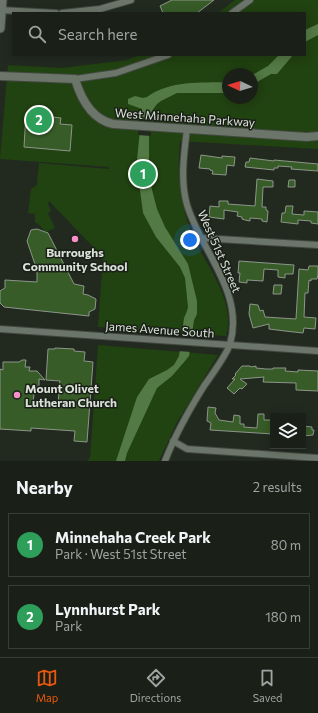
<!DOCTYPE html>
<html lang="en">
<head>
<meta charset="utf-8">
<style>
	:root { --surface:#1a2018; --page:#272d25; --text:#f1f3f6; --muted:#9fa3a2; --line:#383e37; --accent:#ea580c }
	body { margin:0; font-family:Commissioner,sans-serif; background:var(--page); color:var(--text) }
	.controls { position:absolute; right:12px; bottom:12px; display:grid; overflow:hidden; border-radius:0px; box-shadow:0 2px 10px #0003 }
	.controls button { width:36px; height:36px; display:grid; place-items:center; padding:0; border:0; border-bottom:1px solid var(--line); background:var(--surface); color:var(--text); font:20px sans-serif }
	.compass { position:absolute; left:222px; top:68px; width:36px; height:36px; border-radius:50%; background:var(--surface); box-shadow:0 2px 10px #0003; rotate:274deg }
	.you { position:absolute; left:190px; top:240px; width:14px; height:14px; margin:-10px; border:3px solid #fff; border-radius:50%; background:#1a73e8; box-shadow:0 0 0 6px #1a73e833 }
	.badge { display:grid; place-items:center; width:26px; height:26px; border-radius:50%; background:var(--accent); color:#fff; font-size:13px; font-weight:700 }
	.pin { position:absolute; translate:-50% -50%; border:2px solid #fff; box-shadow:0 1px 4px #0006 }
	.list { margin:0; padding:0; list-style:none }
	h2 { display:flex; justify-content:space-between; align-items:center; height:52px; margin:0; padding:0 16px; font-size:17px }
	h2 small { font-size:13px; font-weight:400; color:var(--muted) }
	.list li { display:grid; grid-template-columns:26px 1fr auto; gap:12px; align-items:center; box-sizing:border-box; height:64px; margin:0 8px 8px; padding:0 8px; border:1px solid var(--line); border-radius:0px }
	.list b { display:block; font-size:15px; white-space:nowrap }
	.list p { margin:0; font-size:13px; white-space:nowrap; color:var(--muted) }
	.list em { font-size:13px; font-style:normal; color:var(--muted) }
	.icon { flex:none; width:22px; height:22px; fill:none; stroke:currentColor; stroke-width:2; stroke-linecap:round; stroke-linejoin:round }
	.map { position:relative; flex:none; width:318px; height:461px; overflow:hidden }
	.search { position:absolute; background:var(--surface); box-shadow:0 2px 10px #0003; left:12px; right:12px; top:12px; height:44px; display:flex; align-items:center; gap:10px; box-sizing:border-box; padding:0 14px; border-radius:0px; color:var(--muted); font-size:15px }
	.sheet { height:196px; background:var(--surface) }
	nav { display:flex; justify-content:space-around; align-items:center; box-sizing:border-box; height:56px; border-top:1px solid var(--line); background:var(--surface); font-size:11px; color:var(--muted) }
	nav a { display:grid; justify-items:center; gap:2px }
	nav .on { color:var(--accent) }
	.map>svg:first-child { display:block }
	.green { fill:#214211; fill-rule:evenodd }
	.water { fill:#537944 }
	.pier { fill:#222a20 }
	.building { fill:#375c28; stroke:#8d9689 }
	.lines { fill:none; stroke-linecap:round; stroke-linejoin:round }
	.minor-casing { stroke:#42483f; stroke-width:8 }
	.tertiary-casing { stroke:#42483f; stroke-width:10 }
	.secondary-casing { stroke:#42483f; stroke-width:11 }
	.minor { stroke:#6c7569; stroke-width:6 }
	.tertiary { stroke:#6c7569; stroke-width:8 }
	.secondary { stroke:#6c7569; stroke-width:9 }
	.poi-dot { fill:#f98fc9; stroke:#192016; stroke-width:1.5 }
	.labels { text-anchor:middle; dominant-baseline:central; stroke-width:3; stroke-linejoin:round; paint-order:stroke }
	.street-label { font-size:12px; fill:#dce0da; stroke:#192016 }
	.poi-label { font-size:12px; font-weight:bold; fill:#dce0da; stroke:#192016 }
</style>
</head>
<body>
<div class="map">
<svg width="318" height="461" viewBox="0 0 318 461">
	<rect width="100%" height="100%" fill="#222a20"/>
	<g class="green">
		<path d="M235,0H318V149L180,141C177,173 179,200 191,231C202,260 226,286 228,318C229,324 227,330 226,336L98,327L103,257L49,201L48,203L51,211L48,213L55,228L46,232C42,229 40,224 35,222V214L28,213L31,189L37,185L39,163L109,169V167L0,159L8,65L62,68L127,60L140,55H305V13H218ZM228,74H252V98H228Z"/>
		<path d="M98,345L218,355L176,424L159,461H87L90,458Z"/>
	</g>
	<g class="water">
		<path d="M318,24V35L305,42V30Z"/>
		<path d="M279,55H293L277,74H271L252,85V75L268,66Z"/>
		<path d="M228,82V93H177L161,101L157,104L149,115V178L157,209L165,227L188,264L197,301V314L194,320L189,356L185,361L172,376L157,388L127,453L125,461H116L137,397L149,379L167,370L174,365L179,356L184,318L187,311L188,307L185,278L180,267L156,237L143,213L138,175L137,160L142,109L128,104V99L135,96L143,98L147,97C170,80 200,83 228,82Z"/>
	</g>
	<g class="pier">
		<path d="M139,119L151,120V136L138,135Z"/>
		<path d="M181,333L194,335L191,352L178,351Z"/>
	</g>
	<g class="building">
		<path d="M172,0H214L197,13H163L160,6Z"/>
		<path d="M26,114L61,118L60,124L72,125L70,151L24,147Z"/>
		<path d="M201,155L222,158V156L235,157L234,166L227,165L226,175L212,174L213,171L210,170V169L199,168Z"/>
		<path d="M250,158L274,161V160L318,164V171L291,169L292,167L278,166V168H274V170L245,167L246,162H249Z"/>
		<path d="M257,179L273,181V187H263L262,207H266V210L268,211L267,222L262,221V219L250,218V221L245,220L242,219V217L237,216L238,212L224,210V219L209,217L210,206L219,207V201H228V204L255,206Z"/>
		<path d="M289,180H295V187H288Z"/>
		<path d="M286,206H293L292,214L304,215V211L318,212V224L311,223V221L298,220V224L281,222L282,213H285Z"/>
		<path d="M37,229L48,233L74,284L84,286L83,294L88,295L96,299L95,309L89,312V316L4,307L0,303V291L5,288V280L37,282V270L27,241L31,230Z"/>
		<path d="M239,261L294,265L293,274H285V278L278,277V270L264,269L263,281L247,280V283L239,282L240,273H238Z"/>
		<path d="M309,266H318V274L317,279H311V281L309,280L308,293H305L304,317L316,318L315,329L304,328L303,333L285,331L269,329V324L253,328L249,314L250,304L258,305L260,311L263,310L265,317L296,319L299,269L308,270Z"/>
		<path d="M274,285H282L281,294H273Z"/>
		<path d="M55,348L74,349V351L85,352L84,361L93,362L87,442L74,441L75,431L31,428V431L0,429V369L3,370V362H19L22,360H26L25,367H30L29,371H37L45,380L39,379V387H35L33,402L58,404L60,381L46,380L48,349H55Z"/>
		<path d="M242,366H250L251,367L256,366V368L266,369H273V368H286L285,371L298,372V370L318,371V391L296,390V383L263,382L264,377L240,379L247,384L242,389L240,388L234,394L227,388L235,379H232L236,375L235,374Z"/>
		<path d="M208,407L216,408L215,413L219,420L233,422L234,415L240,416V424H244V427L257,428L258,414H264V420H273V434L210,430L211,423L207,421Z"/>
		<path d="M303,426L312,427V430H314L313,435L303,436Z"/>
	</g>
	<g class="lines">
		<defs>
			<g id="minor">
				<path d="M0,10L56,13"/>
				<path d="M62,13L100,9L131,0"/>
				<path d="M232,13L250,0"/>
				<path d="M75,79L116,73L168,55"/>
				<path d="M201,238L318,245"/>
				<path d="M0,329L318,351"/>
				<path d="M173,441L187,449L318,458"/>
				<path d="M165,461C175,435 189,410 204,386C211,376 227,354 230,344C245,293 201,251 187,205C180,180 184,154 187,129"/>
			</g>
			<path id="tertiary" d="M0,76L75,79C81,99 91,119 113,124L307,137L318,136"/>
			<path id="secondary" d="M0,28L2,0"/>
		</defs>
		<use href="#minor" class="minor-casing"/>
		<use href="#tertiary" class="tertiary-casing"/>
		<use href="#secondary" class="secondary-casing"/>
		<use href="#minor" class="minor"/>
		<use href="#tertiary" class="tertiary"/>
		<use href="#secondary" class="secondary"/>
	</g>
	<g class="poi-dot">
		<circle cx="75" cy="239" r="4"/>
		<circle cx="17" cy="395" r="4"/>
	</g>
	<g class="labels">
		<g class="street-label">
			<text transform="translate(185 117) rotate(4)">West Minnehaha Parkway</text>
			<text transform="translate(220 251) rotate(66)">West 51st Street</text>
			<text transform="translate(160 329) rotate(4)">James Avenue South</text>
		</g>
		<g class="poi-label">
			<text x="75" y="252">Burroughs<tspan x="75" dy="14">Community School</tspan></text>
			<text x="25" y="388" text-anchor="start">Mount Olivet<tspan x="25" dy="14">Lutheran Church</tspan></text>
		</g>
	</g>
</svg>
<div class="controls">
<button><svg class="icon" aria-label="layers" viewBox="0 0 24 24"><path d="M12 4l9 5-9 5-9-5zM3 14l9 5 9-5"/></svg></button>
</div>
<svg class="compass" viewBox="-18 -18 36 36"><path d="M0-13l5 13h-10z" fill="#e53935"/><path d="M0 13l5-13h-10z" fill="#9fa3a2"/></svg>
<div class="you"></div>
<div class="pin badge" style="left:143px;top:174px;background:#2e9e5b">1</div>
<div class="pin badge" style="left:39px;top:120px;background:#2e9e5b">2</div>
<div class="search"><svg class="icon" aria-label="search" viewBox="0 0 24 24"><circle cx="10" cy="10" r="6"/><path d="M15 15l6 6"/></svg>Search here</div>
</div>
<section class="sheet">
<h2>Nearby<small>2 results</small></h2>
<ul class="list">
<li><span class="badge" style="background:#2e9e5b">1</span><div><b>Minnehaha Creek Park</b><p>Park · West 51st Street</p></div><em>80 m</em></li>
<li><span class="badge" style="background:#2e9e5b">2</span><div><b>Lynnhurst Park</b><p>Park</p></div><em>180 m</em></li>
</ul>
</section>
<nav>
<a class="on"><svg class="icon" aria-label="map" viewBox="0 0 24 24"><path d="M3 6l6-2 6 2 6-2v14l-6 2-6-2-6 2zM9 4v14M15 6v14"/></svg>Map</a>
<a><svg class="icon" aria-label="directions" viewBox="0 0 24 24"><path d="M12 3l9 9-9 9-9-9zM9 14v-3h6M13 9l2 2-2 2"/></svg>Directions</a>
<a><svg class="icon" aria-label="saved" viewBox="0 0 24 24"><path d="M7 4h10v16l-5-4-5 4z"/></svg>Saved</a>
</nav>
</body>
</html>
